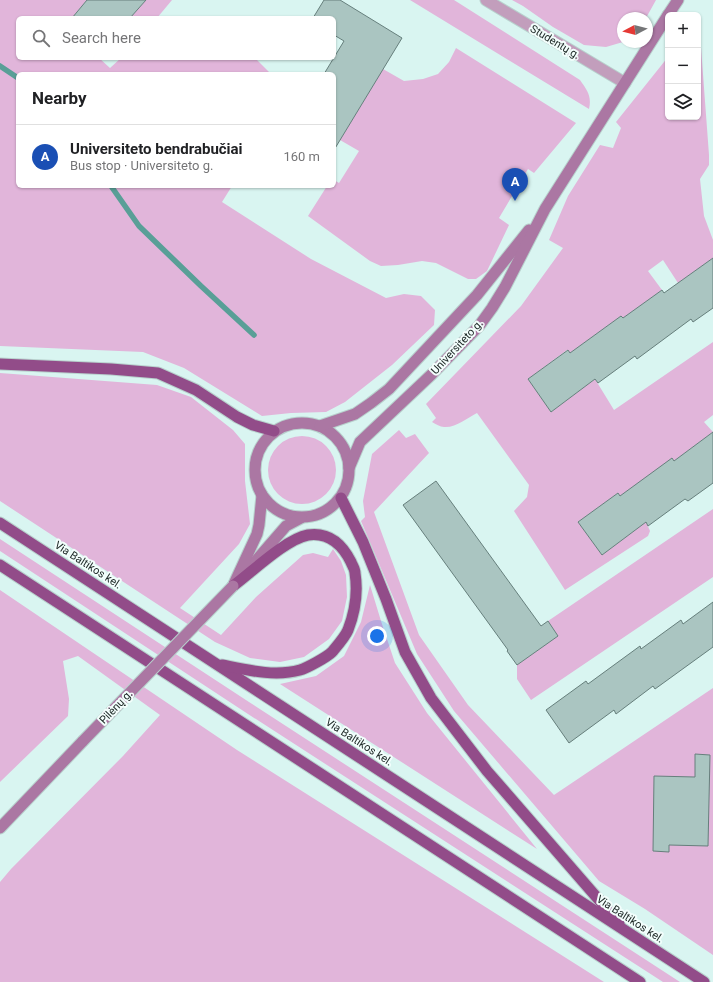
<!DOCTYPE html>
<html lang="en">
<head>
<meta charset="utf-8">
<style>
	:root { --surface:#fff; --page:#f2f2f2; --text:#202124; --muted:#757577; --line:#e0e0e0; --accent:#b94dad }
	body { margin:0; font-family:Roboto,sans-serif; background:var(--page); color:var(--text) }
	.controls { position:absolute; right:12px; top:12px; display:grid; overflow:hidden; border-radius:6px; box-shadow:0 1px 3px #0004 }
	.controls button { width:36px; height:36px; display:grid; place-items:center; padding:0; border:0; border-bottom:1px solid var(--line); background:var(--surface); color:var(--text); font:20px sans-serif }
	.compass { position:absolute; left:617px; top:12px; width:36px; height:36px; border-radius:50%; background:var(--surface); box-shadow:0 1px 3px #0004; rotate:263deg }
	.you { position:absolute; left:377px; top:636px; width:14px; height:14px; margin:-10px; border:3px solid #fff; border-radius:50%; background:#1a73e8; box-shadow:0 0 0 6px #1a73e833 }
	.badge { display:grid; place-items:center; width:26px; height:26px; border-radius:50%; background:var(--accent); color:#fff; font-size:13px; font-weight:700 }
	.pin { position:absolute; translate:-50% -33px; filter:drop-shadow(0 1px 2px #0008) }
	.pin::after { content:''; position:absolute; top:21px; width:14px; height:12px; background:inherit; clip-path:polygon(0 0,100% 0,50% 100%) }
	.list { margin:0; padding:0; list-style:none }
	h2 { display:flex; justify-content:space-between; align-items:center; height:52px; margin:0; padding:0 16px; font-size:17px }
	h2 small { font-size:13px; font-weight:400; color:var(--muted) }
	.list li { display:grid; grid-template-columns:26px 1fr auto; gap:12px; align-items:center; box-sizing:border-box; height:64px; padding:0 16px; border-top:1px solid var(--line) }
	.list b { display:block; font-size:15px; white-space:nowrap }
	.list p { margin:0; font-size:13px; white-space:nowrap; color:var(--muted) }
	.list em { font-size:13px; font-style:normal; color:var(--muted) }
	.icon { flex:none; width:22px; height:22px; fill:none; stroke:currentColor; stroke-width:2; stroke-linecap:round; stroke-linejoin:round }
	.map { position:relative; flex:none; width:713px; height:982px; overflow:hidden }
	.search { position:absolute; background:var(--surface); box-shadow:0 1px 3px #0004; left:16px; top:16px; width:320px; height:44px; display:flex; align-items:center; gap:10px; box-sizing:border-box; padding:0 14px; border-radius:6px; color:var(--muted); font-size:15px }
	.panel { position:absolute; background:var(--surface); box-shadow:0 1px 3px #0004; left:16px; top:72px; width:320px; height:116px; border-radius:6px }
	.map>svg:first-child { display:block }
	.green { fill:#e1b5da }
	.lines { fill:none; stroke-linecap:round; stroke-linejoin:round }
	.stream { stroke:#599f97; stroke-width:5.5 }
	.building { fill:#aac5c1; stroke:#667f7c }
	.minor-casing { stroke:#b8d1cd; stroke-width:13 }
	.secondary-casing { stroke:#b8d1cd; stroke-width:13 }
	.trunk-casing { stroke:#b8d1cd; stroke-width:13 }
	.minor { stroke:#c29ebc; stroke-width:11 }
	.secondary { stroke:#ab77a3; stroke-width:11 }
	.trunk { stroke:#924c89; stroke-width:11 }
	.secondary-bridge-casing { stroke:#b8d1cd; stroke-width:13; stroke-linecap:butt }
	.secondary-bridge { stroke:#ab77a3; stroke-width:11 }
	.labels { text-anchor:middle; dominant-baseline:central; stroke-width:4; stroke-linejoin:round; paint-order:stroke }
	.street-label { font-size:11px; fill:#212c2a; stroke:#f3fefc }
</style>
</head>
<body>
<div class="map">
<svg width="713" height="982" viewBox="0 0 713 982">
	<rect width="100%" height="100%" fill="#d9f5f1"/>
	<g class="green">
		<path d="M0,0H87L75,14L80,18H18V58H99L110,68L121,58H255L271,74H18V186H232L222,202L311,259L386,298L404,294L421,296L435,310L434,325L392,365L345,402L326,412L291,413L262,416L184,368L143,352L0,346Z"/>
		<path d="M146,0H172L157,18H130Z"/>
		<path d="M410,0H454L580,80C587,90 592,96 589,109Z"/>
		<path d="M512,0H656L646,18H623V42L606,47L584,45L553,27L523,6Z"/>
		<path d="M698,34H700L709,155V165L700,179L704,216L713,240V258L678,283L663,260L648,271L662,290L623,318L621,316L570,353L567,350L528,379L551,412L595,379L614,410L713,342V415L704,422L713,432L674,461L672,459L620,496L618,493L578,522L602,555L646,522L650,531L648,536L565,590L514,511L527,497L529,485L477,413C467,418 456,428 444,427C440,427 436,424 432,422L436,418L426,404L521,306L563,248L549,240L568,196L600,145L613,148L621,128L616,122L668,57V117H698Z"/>
		<path d="M456,48L576,123L534,173L528,169L499,218L509,225L487,271L476,279H468L436,263L422,261L398,265L381,266L370,261L308,216L327,186H334V180L339,183L359,151L340,140L383,69L404,81L423,79L438,74L449,62Z"/>
		<path d="M0,373L157,385L191,397L233,430L245,444V481L250,524L239,544L180,608L221,635L256,597L303,555L313,553L328,557L333,549L341,561L346,575L347,597L342,621L329,639L304,657L280,662L250,658L215,642L0,501Z"/>
		<path d="M399,430L406,438L415,434L429,453L374,512L419,635L468,705L554,795L713,688V955L645,909L599,881L454,711L417,654L361,521L365,517L363,501L372,454Z"/>
		<circle cx="302" cy="470" r="34"/>
		<path d="M713,509V577L531,700L517,679V665L558,636L548,621Z"/>
		<path d="M0,539L249,702L680,982H663L248,714L0,551Z"/>
		<path d="M370,585L381,621L395,663L427,713L537,849L280,684L316,676L344,656L361,622Z"/>
		<path d="M0,590L237,750L604,982H0V882L11,869L123,756L160,715L78,656L63,661L69,699L68,716L0,782Z"/>
	</g>
	<g class="lines">
		<g class="stream">
			<path d="M0,66L18,78"/>
			<path d="M111,186L139,226L201,286L254,335"/>
		</g>
	</g>
	<g class="building">
		<path d="M87,0H146L130,18H72Z"/>
		<path d="M324,0H340L402,38L334,150V74H324L344,41L334,35V18H313Z"/>
		<path d="M713,258V308L693,322L691,319L637,359L635,356L598,383L595,379L551,412L528,379L568,350L570,353L621,316L623,318L662,290L664,293Z"/>
		<path d="M713,432V483L688,501L685,499L648,526L646,522L602,555L578,522L618,493L620,496L672,458L674,461Z"/>
		<path d="M436,481L541,626L548,621L558,636L517,665L507,651L508,650L403,505Z"/>
		<path d="M713,602V647L655,689L653,686L616,714L614,710L569,743L546,710L586,681L588,684L640,646L641,649L681,620L683,624Z"/>
		<path d="M695,754L710,755L708,846L669,845V852L653,851L654,776L695,777Z"/>
	</g>
	<g class="lines">
		<defs>
			<path id="minor" d="M486,0L625,83"/>
			<g id="secondary">
				<path d="M668,15L678,0"/>
				<circle cx="302" cy="470" r="47"/>
				<path d="M320,426L355,414L371,403L389,389L477,295L529,230"/>
				<path d="M349,468L360,442L432,374L479,326L492,308L505,287L545,209L668,15"/>
				<path d="M247,571L286,526L301,518"/>
				<path d="M233,586L257,534L259,525L262,495"/>
				<path d="M0,828L83,741"/>
			</g>
			<g id="trunk">
				<path d="M0,364L111,369L158,373L196,390L237,417L253,425L274,431"/>
				<path d="M341,498L363,542L386,599L405,652L431,698L487,771L619,923"/>
				<path d="M0,523L704,982"/>
				<path d="M0,565L640,982"/>
				<path d="M222,665C247,670 275,677 300,670C307,668 327,657 332,652C337,646 345,637 348,630C355,612 358,592 355,573C355,569 352,565 351,562C342,544 329,532 308,535C286,539 252,572 233,586"/>
			</g>
		</defs>
		<use href="#minor" class="minor-casing"/>
		<use href="#secondary" class="secondary-casing"/>
		<use href="#trunk" class="trunk-casing"/>
		<use href="#minor" class="minor"/>
		<use href="#secondary" class="secondary"/>
		<use href="#trunk" class="trunk"/>
		<defs>
			<path id="secondary-bridge" d="M83,741L233,586"/>
		</defs>
		<use href="#secondary-bridge" class="secondary-bridge-casing"/>
		<use href="#secondary-bridge" class="secondary-bridge"/>
	</g>
	<g class="labels">
		<g class="street-label">
			<text transform="translate(555 42) rotate(31)">Studentų g.</text>
			<text transform="translate(457 347) rotate(-47)">Universiteto g.</text>
			<text transform="translate(88 565) rotate(33)">Via Baltikos kel.</text>
			<text transform="translate(116 707) rotate(-46)">Pilėnų g.</text>
			<text transform="translate(359 742) rotate(33)">Via Baltikos kel.</text>
			<text transform="translate(630 919) rotate(33)">Via Baltikos kel.</text>
		</g>
	</g>
</svg>
<div class="controls">
<button>+</button>
<button>−</button>
<button><svg class="icon" aria-label="layers" viewBox="0 0 24 24"><path d="M12 4l9 5-9 5-9-5zM3 14l9 5 9-5"/></svg></button>
</div>
<svg class="compass" viewBox="-18 -18 36 36"><path d="M0-13l5 13h-10z" fill="#e53935"/><path d="M0 13l5-13h-10z" fill="#757577"/></svg>
<div class="you"></div>
<div class="pin badge" style="left:515px;top:201px;background:#1a4fb4">A</div>
<div class="search"><svg class="icon" aria-label="search" viewBox="0 0 24 24"><circle cx="10" cy="10" r="6"/><path d="M15 15l6 6"/></svg>Search here</div>
<section class="panel">
<h2>Nearby<small></small></h2>
<ul class="list">
<li><span class="badge" style="background:#1a4fb4">A</span><div><b>Universiteto bendrabučiai</b><p>Bus stop · Universiteto g.</p></div><em>160 m</em></li>
</ul>
</section>
</div>
</body>
</html>
